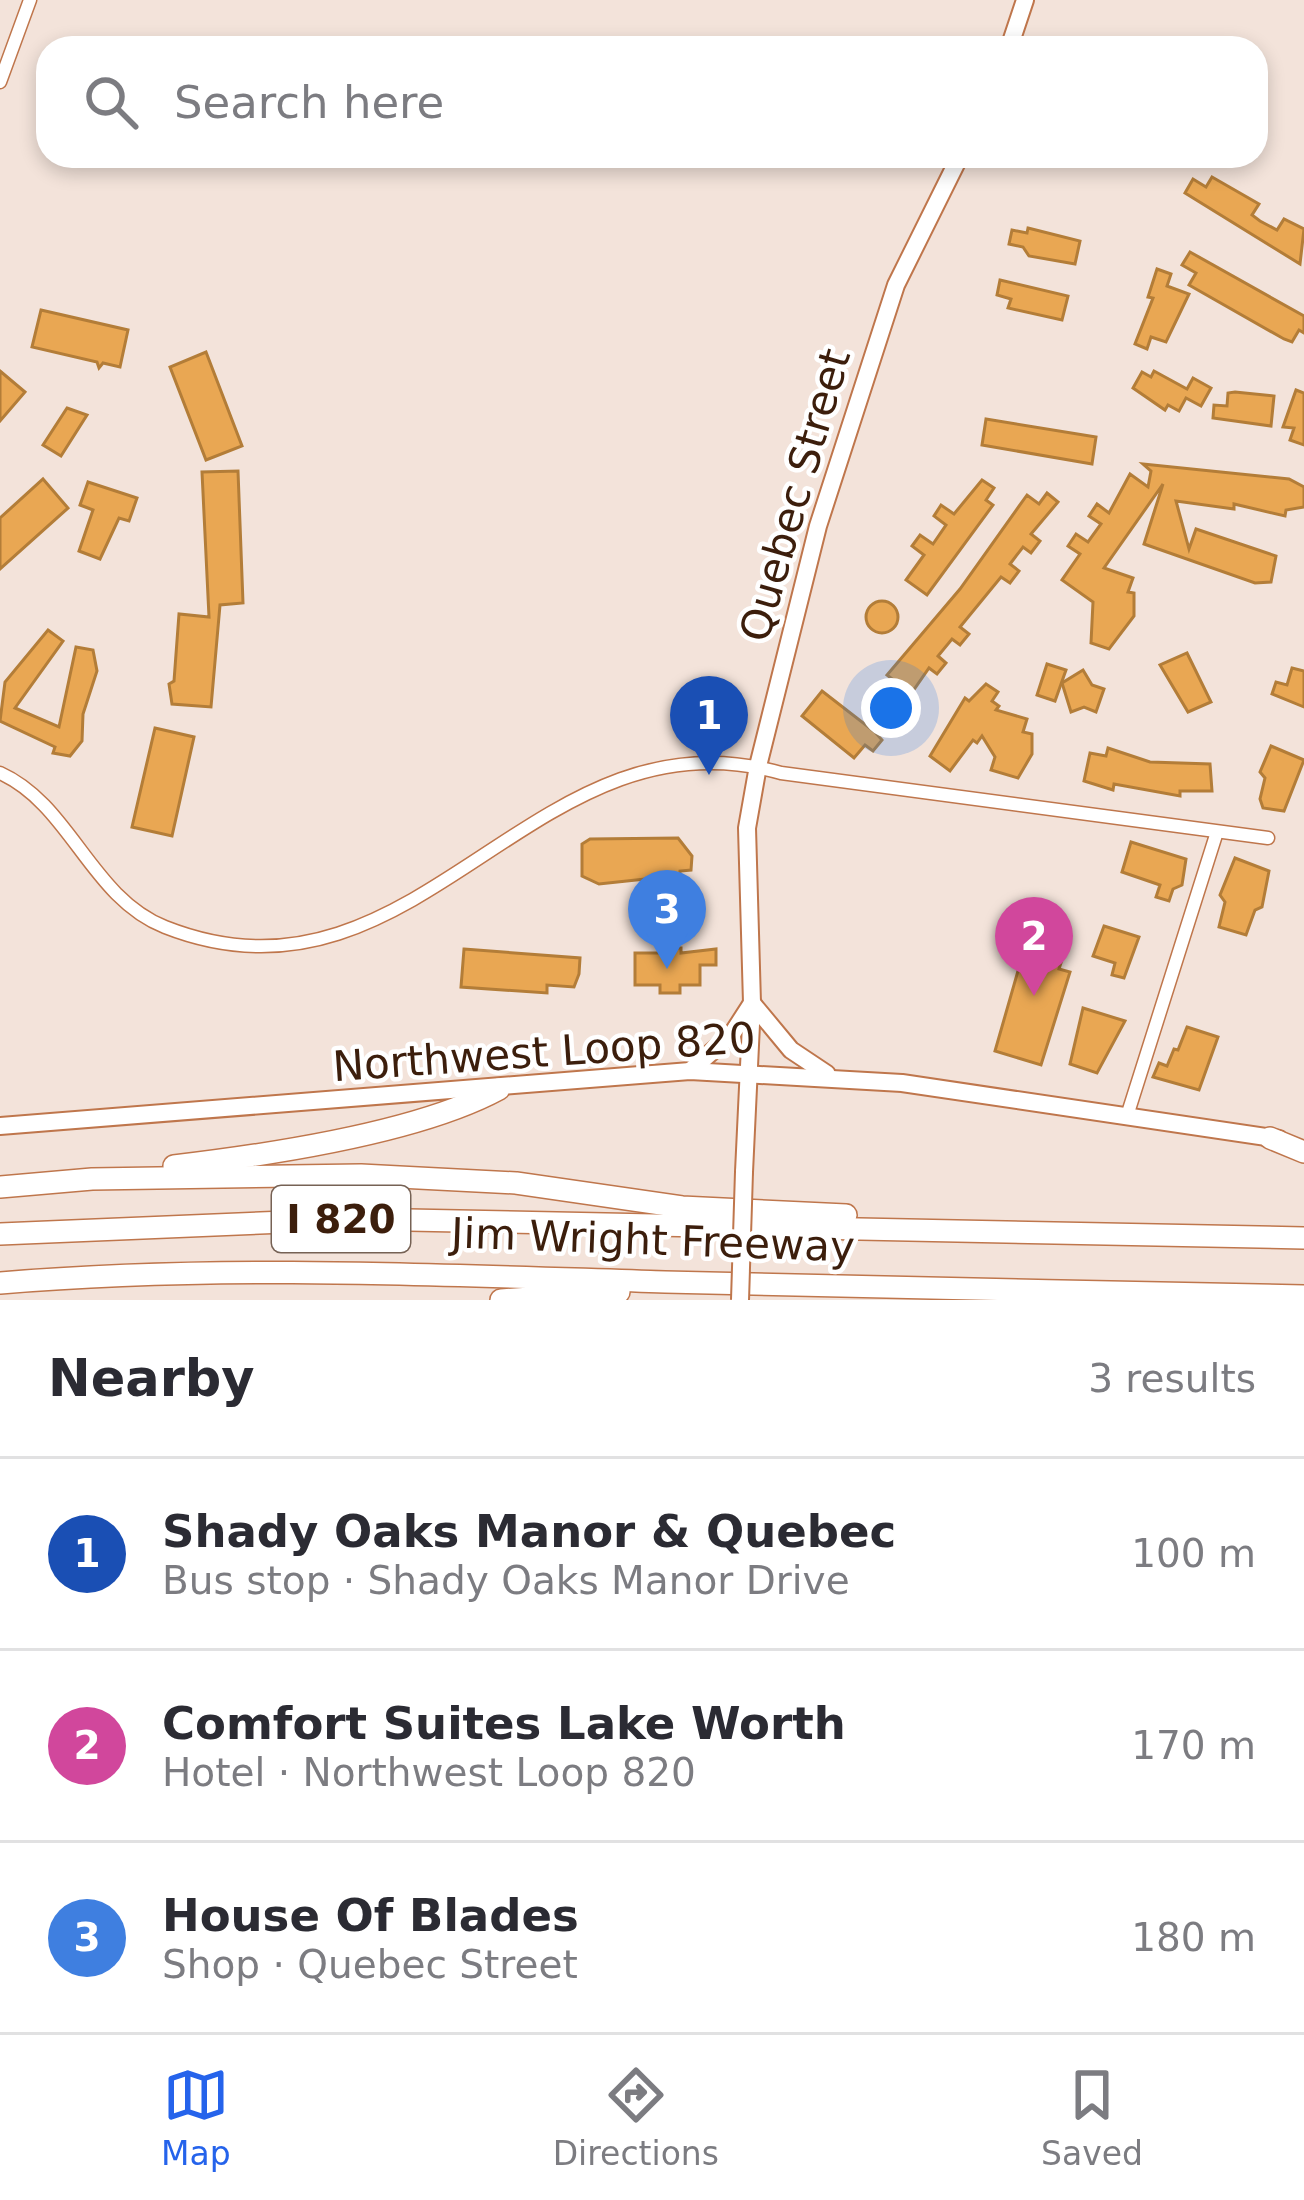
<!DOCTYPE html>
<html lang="en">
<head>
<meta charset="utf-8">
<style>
	:root { --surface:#fff; --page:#f7f7f7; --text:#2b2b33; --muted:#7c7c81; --line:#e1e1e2; --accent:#2563eb }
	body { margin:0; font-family:"DejaVu Sans",sans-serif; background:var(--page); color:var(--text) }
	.you { position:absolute; left:891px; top:708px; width:42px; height:42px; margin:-30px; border:9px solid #fff; border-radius:50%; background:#1a73e8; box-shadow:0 0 0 18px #1a73e833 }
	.badge { display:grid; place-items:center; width:78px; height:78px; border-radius:50%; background:var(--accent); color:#fff; font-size:39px; font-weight:700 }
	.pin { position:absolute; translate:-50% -99px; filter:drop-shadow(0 3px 6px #0008) }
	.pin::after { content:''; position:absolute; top:63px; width:42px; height:36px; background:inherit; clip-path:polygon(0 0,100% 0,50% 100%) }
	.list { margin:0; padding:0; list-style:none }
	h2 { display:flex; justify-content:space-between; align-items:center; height:156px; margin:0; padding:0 48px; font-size:51px }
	h2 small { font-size:39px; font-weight:400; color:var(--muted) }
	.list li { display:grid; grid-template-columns:78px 1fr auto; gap:36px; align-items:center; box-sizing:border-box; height:192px; padding:0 48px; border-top:3px solid var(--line) }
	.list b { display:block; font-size:45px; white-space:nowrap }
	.list p { margin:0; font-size:39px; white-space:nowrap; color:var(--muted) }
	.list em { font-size:39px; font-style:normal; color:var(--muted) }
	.icon { flex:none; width:66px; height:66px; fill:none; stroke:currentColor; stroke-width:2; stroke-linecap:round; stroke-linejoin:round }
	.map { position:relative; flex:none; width:1304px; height:1300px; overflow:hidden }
	.search { position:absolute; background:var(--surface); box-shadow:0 6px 18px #0003; left:36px; right:36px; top:36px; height:132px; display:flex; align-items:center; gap:30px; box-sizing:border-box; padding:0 42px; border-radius:36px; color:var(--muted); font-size:45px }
	.sheet { height:732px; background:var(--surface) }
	nav { display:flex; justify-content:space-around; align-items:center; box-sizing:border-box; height:168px; border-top:3px solid var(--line); background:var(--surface); font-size:33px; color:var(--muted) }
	nav a { display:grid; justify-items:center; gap:6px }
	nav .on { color:var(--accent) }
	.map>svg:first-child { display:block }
	.building { fill:#e9a753; stroke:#b37d38; stroke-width:3 }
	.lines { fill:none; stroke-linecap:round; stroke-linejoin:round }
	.street-casing { stroke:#bf764c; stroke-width:15 }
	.secondary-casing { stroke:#bf764c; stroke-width:20 }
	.highway-casing { stroke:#bf764c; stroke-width:24 }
	.street { stroke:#fff; stroke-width:12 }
	.secondary { stroke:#fff; stroke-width:16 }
	.highway { stroke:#fff; stroke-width:21 }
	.secondary-bridge-casing { stroke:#bf764c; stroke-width:20; stroke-linecap:butt }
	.secondary-bridge { stroke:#fff; stroke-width:16 }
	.labels { text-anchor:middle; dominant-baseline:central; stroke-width:9; stroke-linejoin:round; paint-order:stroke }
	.shield { fill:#fff; stroke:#766255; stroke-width:3 }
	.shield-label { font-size:39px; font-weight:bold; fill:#3c1e0c }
	.street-label { font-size:42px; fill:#3c1e0c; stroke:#fff }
</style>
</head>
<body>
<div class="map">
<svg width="1304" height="1300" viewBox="0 0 1304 1300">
	<rect width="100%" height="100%" fill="#f3e3da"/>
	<g class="building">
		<path d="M1212,177L1259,204L1252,215L1260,221L1277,230L1284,219L1304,229L1300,264L1185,193L1193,179L1206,187Z"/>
		<path d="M1028,228L1080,241L1075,264L1029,256L1023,247L1009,244L1012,230L1027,233Z"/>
		<path d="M1190,252L1304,316V333L1299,330L1292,342L1284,339L1189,285L1196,273L1182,265Z"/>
		<path d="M1157,269L1171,274L1167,286L1189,294L1166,342L1151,337L1147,349L1135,344L1153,298L1148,297Z"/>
		<path d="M1000,280L1068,296L1062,320L1008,308L1011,299L997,295Z"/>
		<path d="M41,310L128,330L120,367L103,363L99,368L97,362L32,347Z"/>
		<path d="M206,352L242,446L206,460L170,367Z"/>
		<path d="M0,371L25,392L0,421Z"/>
		<path d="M1154,371L1187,389L1193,378L1211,388L1201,406L1186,398L1179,411L1168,405L1165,410L1133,388L1142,372L1151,377Z"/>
		<path d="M1296,390L1304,393V445L1290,440L1294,428L1283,427Z"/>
		<path d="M1235,392L1274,396L1271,426L1213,418L1214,405L1227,406L1228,393Z"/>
		<path d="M67,408L87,415L61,456L43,445Z"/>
		<path d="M986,419L1096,437L1092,464L982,445Z"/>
		<path d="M1143,464L1289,479L1304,487V507L1286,510L1285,516L1234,504V509L1176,501L1189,549L1196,529L1276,556L1271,582L1255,583L1144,544L1163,484L1104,568L1133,578L1128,592L1134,593V616L1109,649L1091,643L1093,602L1062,580L1080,554L1068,546L1076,534L1088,542L1101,524L1089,516L1097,504L1109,513L1130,474L1148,487L1151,471Z"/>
		<path d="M238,471L243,603L220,605L211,707L172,704L169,684L174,681L179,614L209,617L202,472Z"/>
		<path d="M43,479L68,508L0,569V518Z"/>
		<path d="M982,480L994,488L986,500L993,505L927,595L906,580L924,555L912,546L920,535L933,544L946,525L934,516L941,505L954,514Z"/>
		<path d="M88,482L137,498L129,521L119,518L100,559L79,551L93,510L80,505Z"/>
		<path d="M1047,493L1058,502L1031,534L1040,541L1031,553L1023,547L1010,564L1019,571L1010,583L1001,577L960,627L969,634L960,645L952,639L938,656L946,663L937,674L929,668L904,704L893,695L901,686L887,675L960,589L1027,495L1039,504Z"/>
		<circle cx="882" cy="617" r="16"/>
		<path d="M48,630L63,641L15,708L59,727L76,647L93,650L97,671L83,714L82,741L70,756L53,753L55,747L0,721L5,682Z"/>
		<path d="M1187,653L1211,702L1188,712L1160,665Z"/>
		<path d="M1047,664L1066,670L1055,701L1037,695Z"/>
		<path d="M1292,668L1304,671V707L1272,694L1276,682L1287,685Z"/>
		<path d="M1083,670L1092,685L1104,689L1096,712L1084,707L1071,712L1062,683Z"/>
		<path d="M986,684L998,692L992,701L999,706L996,710L1027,719L1023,732L1032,734V754L1018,778L991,770L995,757L982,736L977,743L973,740L950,771L930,756L965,698L969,701Z"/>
		<path d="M822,691L875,732L882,740L873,751L865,745L854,758L802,716Z"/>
		<path d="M155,728L194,737L172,836L132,827Z"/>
		<path d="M1271,746L1304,760L1284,811L1263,808L1260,799L1265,778L1260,772Z"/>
		<path d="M1108,748L1150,762L1210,764L1212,791H1180V796L1114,784L1113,790L1084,781L1090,753L1106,756Z"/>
		<path d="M678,838L692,856L691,870L680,871L679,912H655V878L599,884L582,876V844L590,839Z"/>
		<path d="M1131,842L1186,859L1182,885L1173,889L1169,901L1156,897L1160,885L1122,872Z"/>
		<path d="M1235,858L1269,871L1262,907L1255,910L1246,935L1219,927L1225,902L1220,895Z"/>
		<path d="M1104,926L1139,937L1124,978L1112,975L1115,963L1093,956Z"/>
		<path d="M1036,928L1069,938L1059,969L1070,972L1041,1065L995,1051L1028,936Z"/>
		<path d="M659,948H681V953L716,949V965H700V985H680V993H660V985H635V953H659Z"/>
		<path d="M464,949L580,958L579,974L574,987L547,985V993L461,987Z"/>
		<path d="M1083,1008L1125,1021L1097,1073L1070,1064Z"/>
		<path d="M1187,1027L1218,1037L1199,1090L1153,1077L1159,1063L1167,1066L1174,1049L1178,1050Z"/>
	</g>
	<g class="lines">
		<defs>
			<g id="street">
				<path d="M0,82L30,0"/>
				<path d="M0,773C71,805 90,897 165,927C419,1027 532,702 781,773L1268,838"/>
				<path d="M1127,1116L1216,835"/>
			</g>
			<g id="secondary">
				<path d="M1009,48L1025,0"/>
				<path d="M690,1071L732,1034L752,1003L791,1050L827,1074"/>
				<path d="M0,1126L690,1071L902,1083L1279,1139"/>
				<path d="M744,1172L752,1003L747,828L758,766L818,526L896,285L960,156"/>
			</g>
			<g id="highway">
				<path d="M1270,1138L1304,1152"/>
				<path d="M174,1166C267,1155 418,1133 499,1089"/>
				<path d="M0,1187L92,1179L361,1175L516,1183L682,1207L846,1215"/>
				<path d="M0,1234L358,1219L1304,1238"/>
				<path d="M0,1283C223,1264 442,1275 665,1282C878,1288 1091,1291 1304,1296"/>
				<path d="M501,1300L619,1292"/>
			</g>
		</defs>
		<use href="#street" class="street-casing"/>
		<use href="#secondary" class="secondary-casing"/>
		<use href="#highway" class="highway-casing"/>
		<use href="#street" class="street"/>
		<use href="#secondary" class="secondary"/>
		<use href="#highway" class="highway"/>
		<defs>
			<path id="secondary-bridge" d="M740,1300L744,1172"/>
		</defs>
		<use href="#secondary-bridge" class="secondary-bridge-casing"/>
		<use href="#secondary-bridge" class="secondary-bridge"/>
	</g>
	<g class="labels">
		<rect class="shield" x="272" y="1186" width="138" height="66" rx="9"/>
		<g class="shield-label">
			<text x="341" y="1219">I 820</text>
		</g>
		<g class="street-label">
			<text transform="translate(795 495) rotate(-74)">Quebec Street</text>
			<text transform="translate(544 1052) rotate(-4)">Northwest Loop 820</text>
			<text transform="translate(653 1240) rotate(2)">Jim Wright Freeway</text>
		</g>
	</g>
</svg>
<div class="you"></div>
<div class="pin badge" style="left:709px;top:775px;background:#1a4fb4">1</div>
<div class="pin badge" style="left:1034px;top:996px;background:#d1479c">2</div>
<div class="pin badge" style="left:667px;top:969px;background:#3f7fe0">3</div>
<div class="search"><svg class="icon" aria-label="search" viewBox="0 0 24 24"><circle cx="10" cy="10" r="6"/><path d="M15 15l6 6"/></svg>Search here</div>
</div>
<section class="sheet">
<h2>Nearby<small>3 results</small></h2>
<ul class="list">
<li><span class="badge" style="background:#1a4fb4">1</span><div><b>Shady Oaks Manor &amp; Quebec</b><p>Bus stop · Shady Oaks Manor Drive</p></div><em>100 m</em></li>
<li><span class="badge" style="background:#d1479c">2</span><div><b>Comfort Suites Lake Worth</b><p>Hotel · Northwest Loop 820</p></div><em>170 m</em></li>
<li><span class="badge" style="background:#3f7fe0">3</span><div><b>House Of Blades</b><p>Shop · Quebec Street</p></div><em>180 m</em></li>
</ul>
</section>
<nav>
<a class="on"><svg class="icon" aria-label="map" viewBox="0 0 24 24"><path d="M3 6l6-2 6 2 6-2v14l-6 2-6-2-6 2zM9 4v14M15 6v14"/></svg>Map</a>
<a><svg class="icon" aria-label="directions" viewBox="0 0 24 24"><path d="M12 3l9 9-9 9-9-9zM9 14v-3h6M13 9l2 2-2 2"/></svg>Directions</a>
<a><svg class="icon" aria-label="saved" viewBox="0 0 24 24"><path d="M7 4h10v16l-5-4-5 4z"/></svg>Saved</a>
</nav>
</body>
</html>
